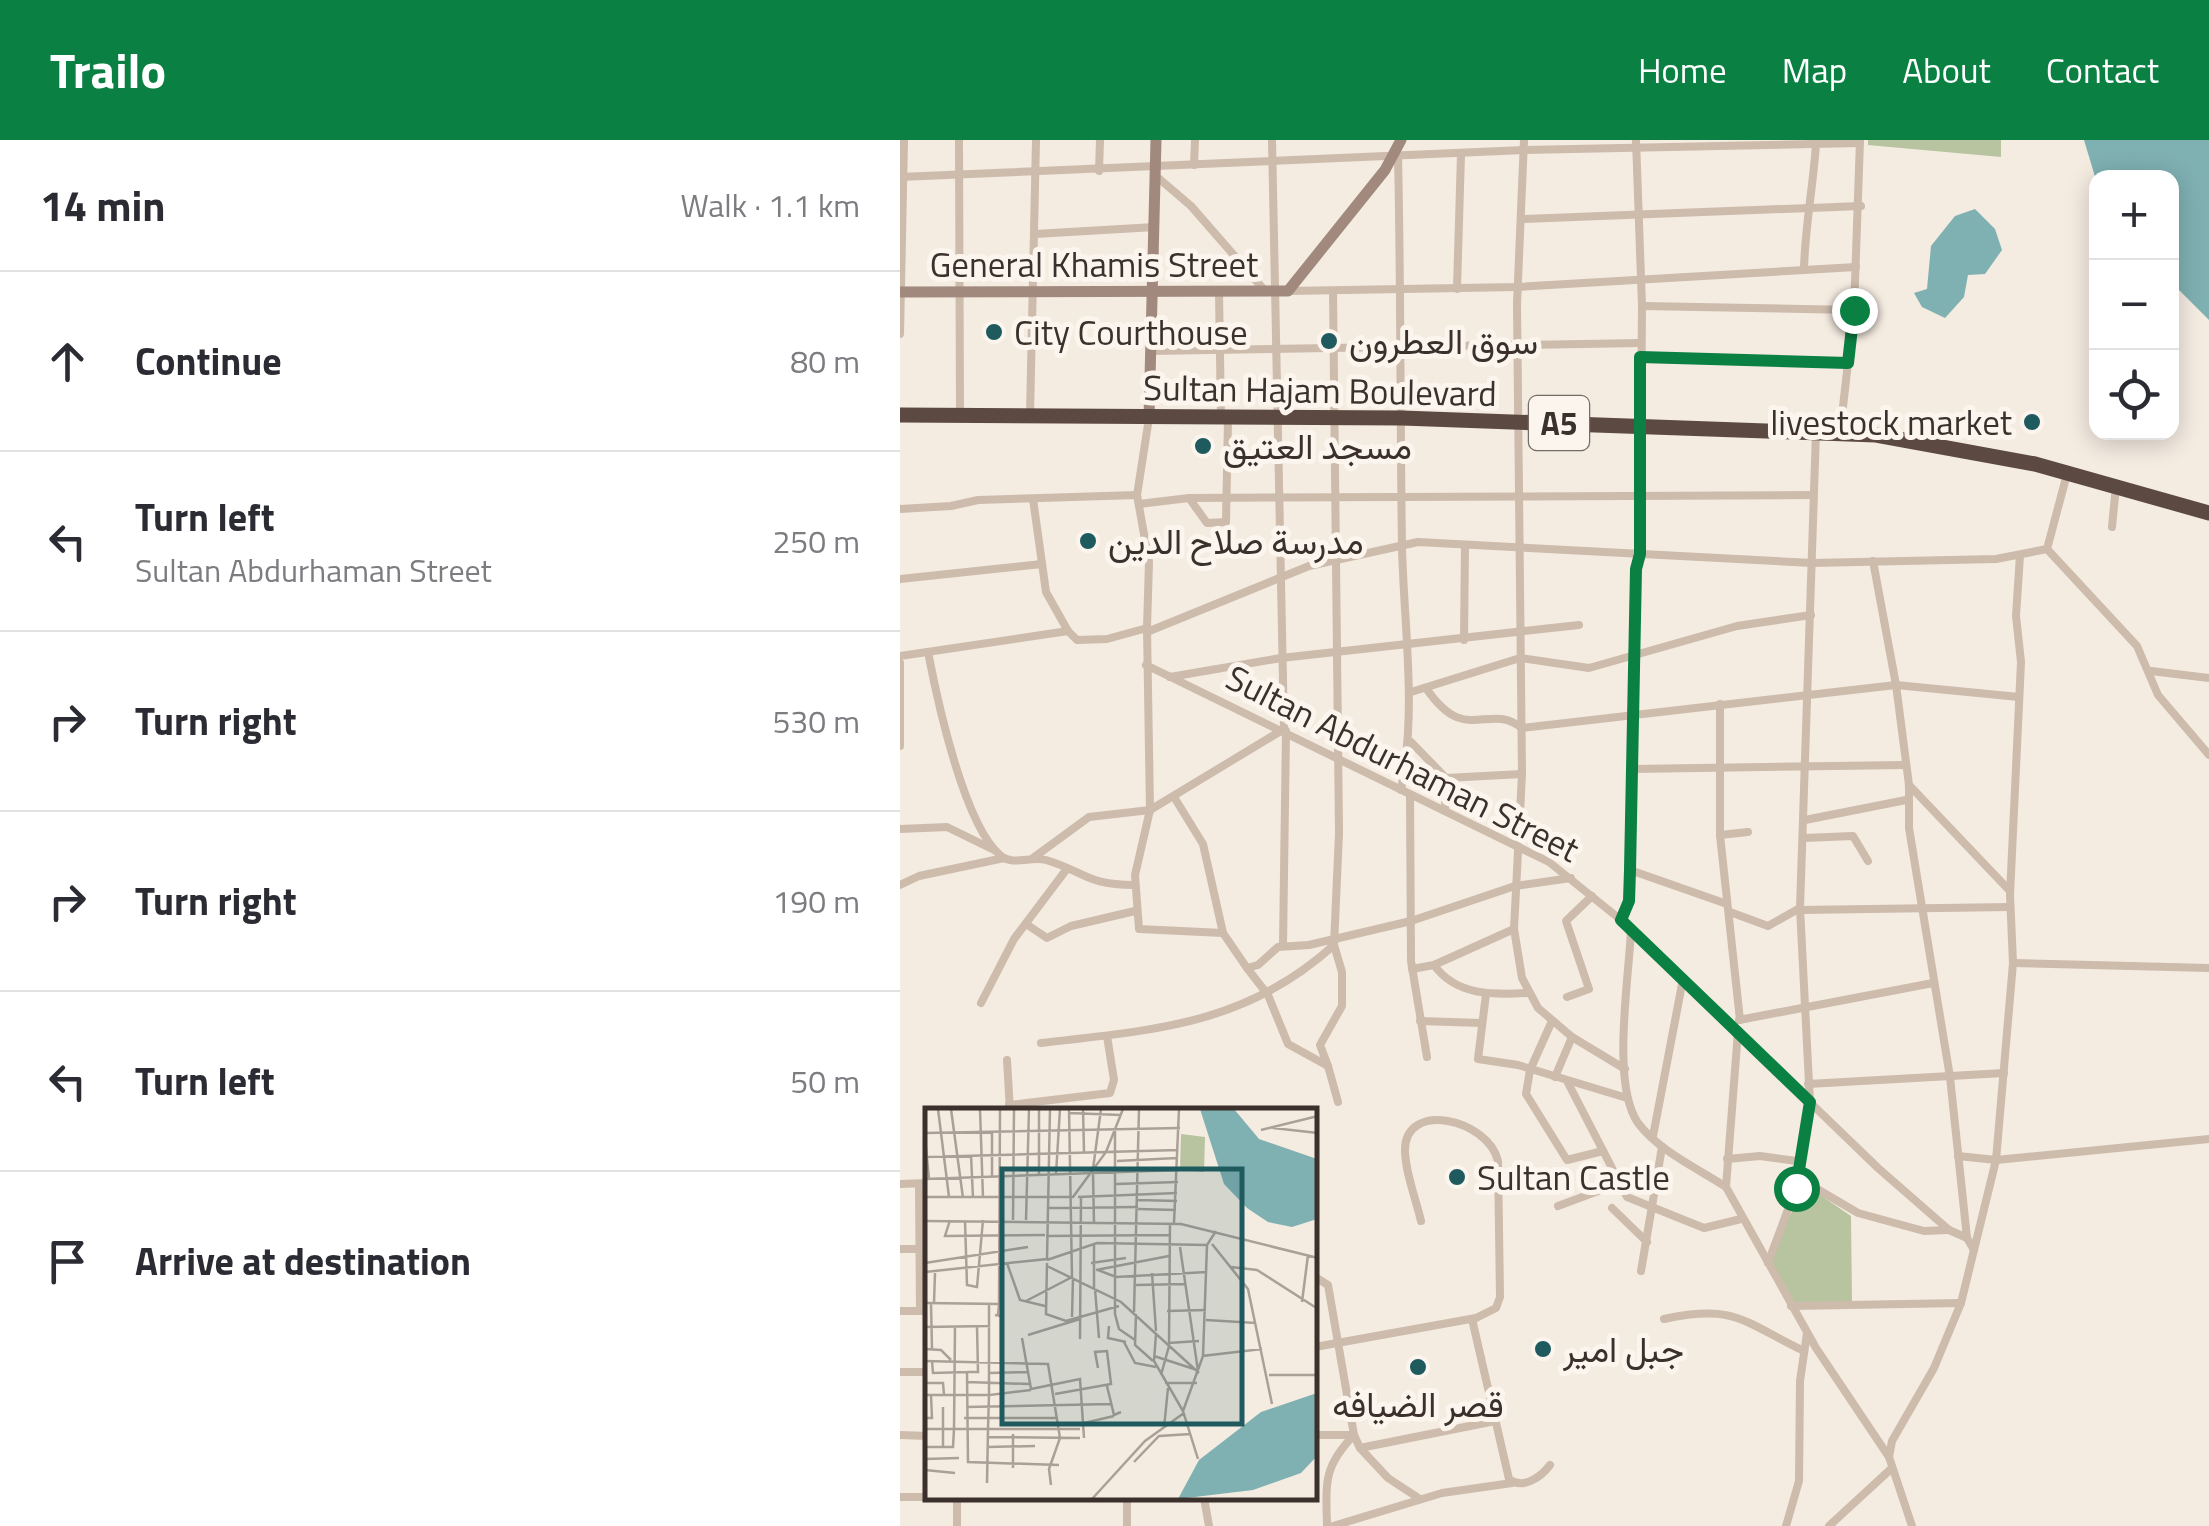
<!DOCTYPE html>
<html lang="en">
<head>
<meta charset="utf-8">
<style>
	:root { --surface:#fff; --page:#f2f2f3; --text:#2b2b33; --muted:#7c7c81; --line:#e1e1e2; --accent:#0b8043 }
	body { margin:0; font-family:"Titillium Web",Vazirmatn,sans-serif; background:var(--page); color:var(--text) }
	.controls { position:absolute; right:30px; top:30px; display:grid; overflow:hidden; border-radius:20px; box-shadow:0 5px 25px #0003 }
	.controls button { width:90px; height:90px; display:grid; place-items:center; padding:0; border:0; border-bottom:2px solid var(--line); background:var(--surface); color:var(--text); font:50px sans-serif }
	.stop { position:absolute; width:30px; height:30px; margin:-22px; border:8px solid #0b8043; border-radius:50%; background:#fff }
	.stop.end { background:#0b8043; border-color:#fff; box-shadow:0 2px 10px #0008 }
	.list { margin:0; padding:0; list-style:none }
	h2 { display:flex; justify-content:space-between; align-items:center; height:130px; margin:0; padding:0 40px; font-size:42px }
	h2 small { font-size:32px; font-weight:400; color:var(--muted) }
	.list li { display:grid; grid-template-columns:65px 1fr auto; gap:30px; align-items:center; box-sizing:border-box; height:180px; padding:0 40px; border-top:2px solid var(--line) }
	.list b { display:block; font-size:38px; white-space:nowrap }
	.list p { margin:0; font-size:32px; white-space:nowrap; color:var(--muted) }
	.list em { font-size:32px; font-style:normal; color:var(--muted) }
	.icon { flex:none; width:55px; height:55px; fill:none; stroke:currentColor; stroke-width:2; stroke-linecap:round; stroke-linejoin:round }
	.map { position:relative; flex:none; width:1309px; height:1386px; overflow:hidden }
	header { display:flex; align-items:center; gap:60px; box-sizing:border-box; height:140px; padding:0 50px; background:var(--accent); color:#fff }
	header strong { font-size:48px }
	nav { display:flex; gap:55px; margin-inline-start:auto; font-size:35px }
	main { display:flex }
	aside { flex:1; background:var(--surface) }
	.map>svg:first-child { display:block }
	.green { fill:#b8c4a0 }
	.water { fill:#7fb0b2 }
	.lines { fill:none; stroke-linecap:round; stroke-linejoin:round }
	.street { stroke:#cdbbac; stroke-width:8 }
	.secondary { stroke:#a18a7d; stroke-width:11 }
	.highway { stroke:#5c4a42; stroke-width:15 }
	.route { stroke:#0b8043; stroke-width:12 }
	.poi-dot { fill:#1f5a5e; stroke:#fbf5ee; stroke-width:4 }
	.labels { text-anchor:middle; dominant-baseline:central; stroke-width:10; stroke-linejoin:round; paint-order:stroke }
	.shield { fill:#fbf5ee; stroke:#756b66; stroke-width:2.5 }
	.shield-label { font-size:32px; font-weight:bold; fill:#3b302b }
	.street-label { font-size:35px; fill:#3b302b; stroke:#fbf5ee }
	.poi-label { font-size:35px; fill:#3b302b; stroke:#fbf5ee; text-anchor:start }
	.inset-road { fill:none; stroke:#aaa098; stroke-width:2.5 }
	.view { fill:#1f5a5e; fill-opacity:0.15; stroke:#1f5a5e; stroke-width:5 }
	.inset-edge { fill:none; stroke:#3b302b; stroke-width:5 }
</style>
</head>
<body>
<header>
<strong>Trailo</strong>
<nav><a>Home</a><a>Map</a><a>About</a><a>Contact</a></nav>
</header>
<main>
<aside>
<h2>14 min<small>Walk · 1.1 km</small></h2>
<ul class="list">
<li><svg class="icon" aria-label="ahead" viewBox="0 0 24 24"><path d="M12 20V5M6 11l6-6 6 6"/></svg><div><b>Continue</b></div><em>80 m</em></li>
<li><svg class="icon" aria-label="left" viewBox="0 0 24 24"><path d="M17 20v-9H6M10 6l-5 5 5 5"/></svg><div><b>Turn left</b><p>Sultan Abdurhaman Street</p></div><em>250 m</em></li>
<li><svg class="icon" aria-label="right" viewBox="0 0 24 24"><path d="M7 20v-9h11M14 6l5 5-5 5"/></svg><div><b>Turn right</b></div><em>530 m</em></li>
<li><svg class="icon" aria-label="right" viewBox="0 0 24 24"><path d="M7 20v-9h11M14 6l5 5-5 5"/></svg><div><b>Turn right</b></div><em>190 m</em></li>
<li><svg class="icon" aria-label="left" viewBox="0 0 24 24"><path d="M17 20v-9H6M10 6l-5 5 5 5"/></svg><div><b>Turn left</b></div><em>50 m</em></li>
<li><svg class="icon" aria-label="arrive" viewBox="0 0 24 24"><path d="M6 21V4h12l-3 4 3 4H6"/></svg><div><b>Arrive at destination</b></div></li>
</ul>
</aside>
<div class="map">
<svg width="1309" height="1386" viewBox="0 0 1309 1386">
	<rect width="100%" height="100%" fill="#f4ebe1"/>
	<g class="green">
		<path d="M968,0H1101V17L968,5Z"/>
		<path d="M916,1052L951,1076L952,1162L893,1163L870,1121C881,1095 888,1063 916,1052Z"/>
	</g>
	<g class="water">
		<path d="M1184,0H1309V180L1272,143V38L1196,40Z"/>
		<path d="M1075,69L1095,89L1102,110L1085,134L1068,135L1064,157L1045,178L1022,167L1014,153L1027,149L1031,106L1055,76Z"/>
	</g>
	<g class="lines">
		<g class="street">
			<path d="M59,0L60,275"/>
			<path d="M624,0L617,164L622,634L614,789L622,838L638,868L672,897L725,929"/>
			<path d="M498,17C501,147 500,277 502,407C504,489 517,568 501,650"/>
			<path d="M294,25L295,0"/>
			<path d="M199,31L200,0"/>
			<path d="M256,36L291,66L366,152"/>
			<path d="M0,37L624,10L960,3"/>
			<path d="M623,79L961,66"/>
			<path d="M135,94L255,87"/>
			<path d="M904,129C905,86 913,48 916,4"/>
			<path d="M557,149L561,14"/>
			<path d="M388,151L617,147L956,127"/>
			<path d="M319,153L321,278"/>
			<path d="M742,166L954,170"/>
			<path d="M0,194L4,0"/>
			<path d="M250,211L741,203"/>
			<path d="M741,217L948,223"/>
			<path d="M130,275L136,0"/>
			<path d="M940,293L954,170L960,0"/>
			<path d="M289,358L307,383L326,382L328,279"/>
			<path d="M133,359L146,452L168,491"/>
			<path d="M239,364L289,358L913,355"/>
			<path d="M0,369L51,366L78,360L237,355"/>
			<path d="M1212,387L1216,346"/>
			<path d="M1147,409L1237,506L1258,555L1309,615"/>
			<path d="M973,421L996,545L1009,645V688L1050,937L1067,1098"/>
			<path d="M0,439L142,424"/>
			<path d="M247,488L250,670L235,735L239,789L323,793L347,828L358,825L378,807L409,805L511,781L615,746L671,738"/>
			<path d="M247,492L409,426L518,402L912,423L1096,419L1147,409L1167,334"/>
			<path d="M564,500L565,405"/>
			<path d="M28,512C37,559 64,686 101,716C113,726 131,716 146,720C186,732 186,745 234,745"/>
			<path d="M0,516L168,491L177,500L207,499L247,488L249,422L237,355L249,278"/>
			<path d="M0,523V606"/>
			<path d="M246,525L649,722L721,780L978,1028L1049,1090L1067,1098L1074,1110"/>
			<path d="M1251,531L1309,538"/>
			<path d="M270,537L381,518L679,485"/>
			<path d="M526,548C566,607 587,561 622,588L996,545L1119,557"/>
			<path d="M511,552L620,518L689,528L837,486L911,475"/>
			<path d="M820,564V695L840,880"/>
			<path d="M511,602L546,638L545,671"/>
			<path d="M732,629L1005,625"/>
			<path d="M546,638L622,634"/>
			<path d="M1009,645L1109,750"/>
			<path d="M510,655L511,821L527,917"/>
			<path d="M274,657L303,704L323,793"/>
			<path d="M905,680L1006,660"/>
			<path d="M0,689L47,687L94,710"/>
			<path d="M820,695L848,692"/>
			<path d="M904,698L953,696L968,721"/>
			<path d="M133,718L189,677L250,670L384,589L372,0"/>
			<path d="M730,730L827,764"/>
			<path d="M0,745L19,736L104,718"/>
			<path d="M900,770L1110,767"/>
			<path d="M830,772L868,786L900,768"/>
			<path d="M721,780L729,761L736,429L740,414L742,166L736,0"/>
			<path d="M126,784L147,798L171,786L235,771"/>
			<path d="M731,790C729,838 711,944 738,983C759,1011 797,1028 826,1047"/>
			<path d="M383,806L386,591"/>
			<path d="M1113,823L1309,828"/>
			<path d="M534,825C556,856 594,855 628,853"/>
			<path d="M347,828L368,855L388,904L428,926L438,962"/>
			<path d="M512,829L534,825L614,789"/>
			<path d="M586,854L578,919L618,925L727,958"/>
			<path d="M667,857L689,849L666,781L692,756"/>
			<path d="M81,863L114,799L166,730"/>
			<path d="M839,880L1033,843"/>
			<path d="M520,881L581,883"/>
			<path d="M652,881L630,930L626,954L667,1020L703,1011"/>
			<path d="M838,891L826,1047L916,1208L989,1317"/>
			<path d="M141,903C254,890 346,885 434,805"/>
			<path d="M107,920L110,971"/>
			<path d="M428,926L420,905L442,866V832L434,805L439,693L433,151"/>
			<path d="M655,937L672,897"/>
			<path d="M667,941L727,1057L804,1088L841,1079"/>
			<path d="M908,944L1104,933"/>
			<path d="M109,965L210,953L214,940L207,896"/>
			<path d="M753,996L783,839"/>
			<path d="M1058,1016L1096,1020L1309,999"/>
			<path d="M827,1019L860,1016L897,1021L907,1043L958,1073L1024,1091L1049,1090"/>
			<path d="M0,1044L28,1043"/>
			<path d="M19,1044L20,1171"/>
			<path d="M658,1066L717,1044"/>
			<path d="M712,1068L747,1102"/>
			<path d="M0,1109H28"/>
			<path d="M868,1123L896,1048L910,963L900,768L916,292"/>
			<path d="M741,1131L762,1007"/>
			<path d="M415,1137L428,1145L454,1295C423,1327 426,1343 427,1386"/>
			<path d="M891,1166L1061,1163"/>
			<path d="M0,1171H28"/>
			<path d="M572,1179L609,1339C623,1350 641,1337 650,1325"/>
			<path d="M764,1179C835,1164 842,1181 904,1211"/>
			<path d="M415,1207L576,1178L596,1168L600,1157L598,1021C588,979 505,960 505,1010C505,1032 516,1059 521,1081"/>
			<path d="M0,1232H28"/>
			<path d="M0,1295L28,1296"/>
			<path d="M415,1295H454L460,1308L595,1281"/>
			<path d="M460,1308L488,1338L520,1359"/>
			<path d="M0,1357H28"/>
			<path d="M57,1358V1386"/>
			<path d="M227,1358V1386"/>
			<path d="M304,1358L309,1386"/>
			<path d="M433,1386L542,1353L612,1343"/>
			<path d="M886,1386L899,1341L900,1241L907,1193"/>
			<path d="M929,1386L992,1328"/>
			<path d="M1012,1386L989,1317L992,1301L1034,1228L1061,1163L1096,1020L1113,823L1110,755L1121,522L1116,476L1120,415"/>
		</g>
		<g class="secondary">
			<path d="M0,152L388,151L485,30L501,0"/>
			<path d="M249,278L256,0"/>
		</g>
		<path class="highway" d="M0,275L502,278L976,295L1135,324L1309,373"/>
	</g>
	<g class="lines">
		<path class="route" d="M896,1048L910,962L721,780L729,761L730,730L736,429L740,414V217L948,223L954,170"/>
	</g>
	<g class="poi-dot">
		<circle cx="94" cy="192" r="10"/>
		<circle cx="429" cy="201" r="10"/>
		<circle cx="1132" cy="282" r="10"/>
		<circle cx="303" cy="306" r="10"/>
		<circle cx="188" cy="401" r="10"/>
		<circle cx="557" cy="1037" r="10"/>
		<circle cx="643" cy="1209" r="10"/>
		<circle cx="518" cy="1227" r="10"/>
	</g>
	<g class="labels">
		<rect class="shield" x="629" y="256" width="60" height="54" rx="8"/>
		<g class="shield-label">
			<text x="659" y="283">A5</text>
		</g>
		<g class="street-label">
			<text x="194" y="124">General Khamis Street</text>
			<text transform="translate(420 250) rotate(1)">Sultan Hajam Boulevard</text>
			<text transform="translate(503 623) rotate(27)">Sultan Abdurhaman Street</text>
		</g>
		<g class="poi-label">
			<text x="114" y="192">City Courthouse</text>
			<text x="449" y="201">سوق العطرون</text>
			<text x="1112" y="282" text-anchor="end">livestock market</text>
			<text x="323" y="306">مسجد العتيق</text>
			<text x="208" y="401">مدرسة صلاح الدين</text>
			<text x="577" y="1037">Sultan Castle</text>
			<text x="663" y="1209">جبل امير</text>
			<text x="518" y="1264" text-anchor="middle">قصر الضيافه</text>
		</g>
	</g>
	<g transform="translate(25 968)">
		<rect width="392" height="392" fill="#f4ebe1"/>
		<path d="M256,26L280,29L279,64L255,62Z" fill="#b8c4a0"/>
		<path d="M275,1H309L334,31L392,51V111L367,119L343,114L322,100L299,76ZM392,285V348L376,365L328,382L253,391L274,352L336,304Z" fill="#7fb0b2"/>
		<path class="inset-road" d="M13,1L24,89M26,1L38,90M55,1L58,90M158,1L159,44M144,5L196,7M348,20L393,25M190,22V206L194,221L210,232M336,22L393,8M67,23V68M0,25L255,20M0,30L4,71M46,47L48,90M0,49L253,42M192,53L252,50M168,61L176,1M168,65L169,116M131,66L135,1M114,67V1M0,71L253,62M191,76L253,74M0,89H148L181,44L198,1M153,89L252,85M213,92L252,93M123,100L213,99M213,101L251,102M25,112L20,128L120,127M88,112L89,1M101,112L104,1M0,113L256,116L393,150M40,113L42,177L52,179L58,112M249,115L254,1M121,128L245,127M287,136L323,181L347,296M255,139L273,263M122,152L172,135L282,137M0,155L103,139M82,155L95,192L120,198M122,155L121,206L141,213L194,198M166,155L201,150M122,158L196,194L274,265M306,159L332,162L393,201M171,162L244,148M173,162L191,169L282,164M0,164L122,151L125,1M227,165L231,223M211,177L261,176M169,181V135M170,181L174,230M101,193L147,169L144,1M377,194L383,147M0,195L74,196L73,207M6,195L7,241M9,195L10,165M74,196L75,1M242,203L281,202M209,204L214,1M211,206L210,237L228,253M70,207L76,208V253M147,209L148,170M281,212L331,215M184,218L183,230L201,234M0,219L64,218V196M231,226L229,253L258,303M103,227L155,211M97,230L106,281L155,271L159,330M155,231L156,89M199,234L210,255L231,259M243,235L274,233M0,241L16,242L26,252M229,248L269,261M277,248L337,241M0,253L123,256L135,330L124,361L126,377M7,253L8,265L42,264L43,354L134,357M42,264H53L52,218M64,265L102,264M236,267L244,238L245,115M344,267H393M42,274L104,276M0,275H18L19,287M240,275H272M182,278L189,307L196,304M130,286L186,276L182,243L170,244L173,260M0,287H64V218M41,299L186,296M0,310H7L6,287M39,310H133M155,316L189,308M239,320L243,280M0,321H29L30,218M88,326V360M63,329L155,330M0,339H28L29,321H63L64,287L106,282M63,339L110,338M18,340V299M0,351L34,350M273,351L258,303L278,248L282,137L291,123M209,354L234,328L266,326M0,362L30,365M62,375L63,321H155M167,391L220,333L259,305"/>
		<path class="view" d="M77,61H317V316H77Z"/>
		<rect width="392" height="392" class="inset-edge"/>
	</g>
</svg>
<div class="controls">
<button>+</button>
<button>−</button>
<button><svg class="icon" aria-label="locate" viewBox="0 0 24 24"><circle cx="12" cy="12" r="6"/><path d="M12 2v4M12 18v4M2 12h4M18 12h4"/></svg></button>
</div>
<div class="stop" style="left:896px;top:1048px"></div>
<div class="stop end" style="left:954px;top:170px"></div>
</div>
</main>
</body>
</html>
